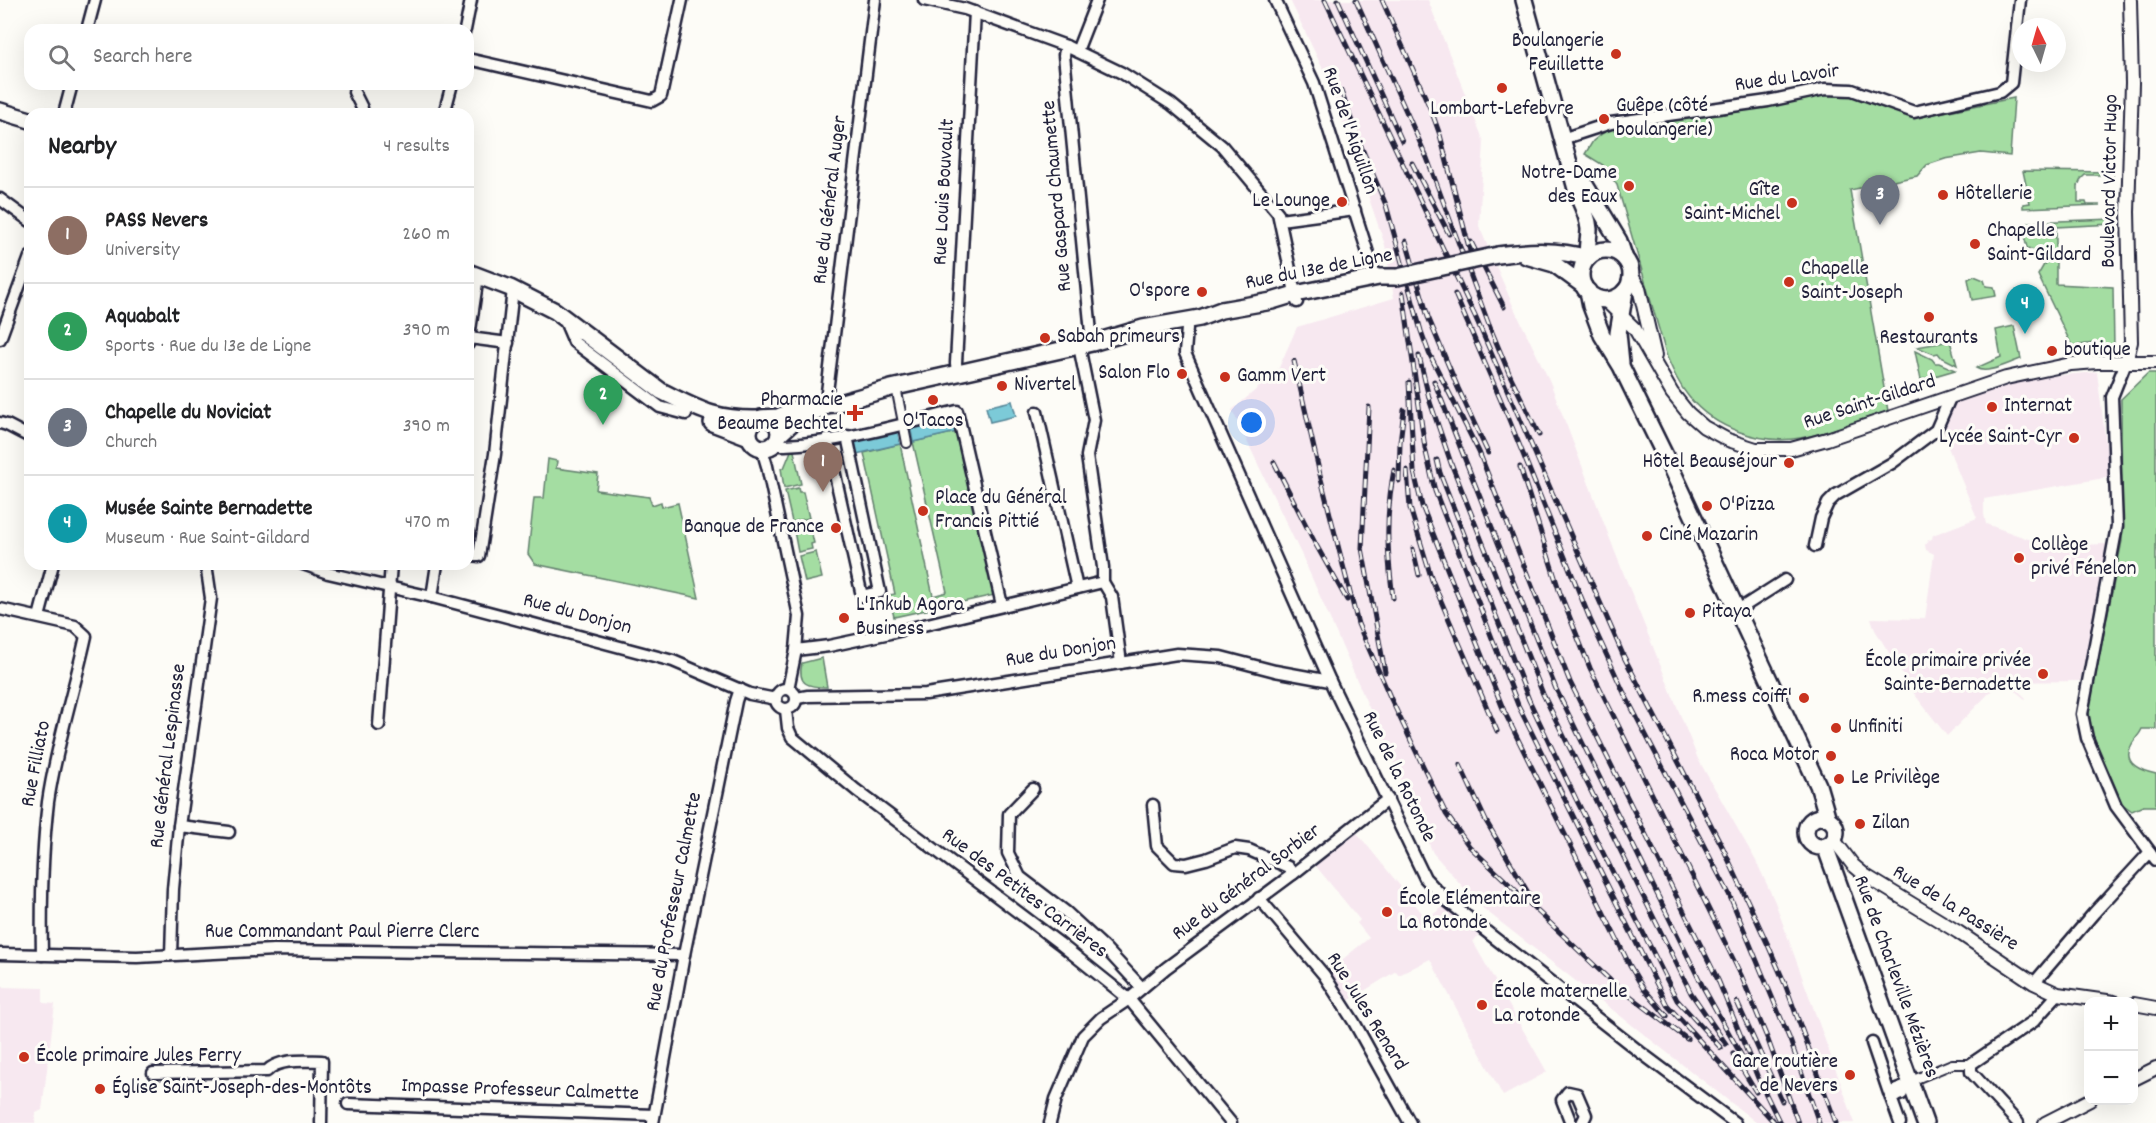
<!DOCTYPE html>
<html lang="en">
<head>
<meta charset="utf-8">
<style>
	:root { --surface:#fff; --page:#f6f6f6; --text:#202124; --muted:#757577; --line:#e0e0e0; --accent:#b45309 }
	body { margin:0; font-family:Dekko,sans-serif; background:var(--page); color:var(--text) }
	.controls { position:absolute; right:18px; bottom:18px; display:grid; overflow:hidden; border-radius:12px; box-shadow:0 6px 24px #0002 }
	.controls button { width:54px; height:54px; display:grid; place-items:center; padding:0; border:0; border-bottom:2px solid var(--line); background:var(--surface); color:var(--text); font:30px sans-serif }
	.compass { position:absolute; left:2012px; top:18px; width:54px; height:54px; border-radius:50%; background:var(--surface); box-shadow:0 6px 24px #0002; rotate:355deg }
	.you { position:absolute; left:1252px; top:423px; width:21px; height:21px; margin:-15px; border:4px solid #fff; border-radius:50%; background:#1a73e8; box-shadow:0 0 0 9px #1a73e833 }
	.badge { display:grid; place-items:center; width:39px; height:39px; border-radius:50%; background:var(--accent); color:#fff; font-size:20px; font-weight:700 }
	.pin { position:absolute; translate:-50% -50px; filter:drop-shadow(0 2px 3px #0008) }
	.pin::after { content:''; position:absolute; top:32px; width:21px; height:18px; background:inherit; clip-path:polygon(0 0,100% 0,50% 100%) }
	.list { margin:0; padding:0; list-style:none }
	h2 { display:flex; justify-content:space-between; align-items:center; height:78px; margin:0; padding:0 24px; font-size:26px }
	h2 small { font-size:20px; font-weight:400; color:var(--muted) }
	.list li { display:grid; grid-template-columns:39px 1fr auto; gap:18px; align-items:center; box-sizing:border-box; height:96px; padding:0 24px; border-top:2px solid var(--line) }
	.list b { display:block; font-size:22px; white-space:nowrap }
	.list p { margin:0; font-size:20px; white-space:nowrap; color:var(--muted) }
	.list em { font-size:20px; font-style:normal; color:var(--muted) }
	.icon { flex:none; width:33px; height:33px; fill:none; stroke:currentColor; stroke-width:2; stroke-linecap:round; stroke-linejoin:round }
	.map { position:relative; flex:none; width:2156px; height:1123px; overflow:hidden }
	.search { position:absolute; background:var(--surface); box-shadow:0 6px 24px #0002; left:24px; top:24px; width:450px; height:66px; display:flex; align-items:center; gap:15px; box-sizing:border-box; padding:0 21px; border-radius:18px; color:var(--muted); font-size:22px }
	.panel { position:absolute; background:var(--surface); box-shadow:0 6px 24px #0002; left:24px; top:108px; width:450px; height:462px; border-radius:18px }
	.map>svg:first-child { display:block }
	.built { fill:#f7e8f0 }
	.green { fill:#a4dda2; stroke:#63806e; stroke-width:1.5 }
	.water { fill:#7bcad8; stroke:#578799; stroke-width:1.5 }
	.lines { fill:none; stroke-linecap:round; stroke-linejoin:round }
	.pedestrian-casing { stroke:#22223b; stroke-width:12 }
	.minor-casing { stroke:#22223b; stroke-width:15 }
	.tertiary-casing { stroke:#22223b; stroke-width:16 }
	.secondary-casing { stroke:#22223b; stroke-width:20 }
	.pedestrian { stroke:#fdfcf7; stroke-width:8 }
	.minor { stroke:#fdfcf7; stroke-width:10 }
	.tertiary { stroke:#fdfcf7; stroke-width:12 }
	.secondary { stroke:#fdfcf7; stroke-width:15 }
	.rail-casing { stroke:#22223b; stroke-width:5 }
	.rail { stroke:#fdfcf7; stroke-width:3; stroke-dasharray:9; stroke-linecap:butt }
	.secondary-bridge-casing { stroke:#22223b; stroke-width:20; stroke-linecap:butt }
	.secondary-bridge { stroke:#fdfcf7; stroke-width:15 }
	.poi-dot { fill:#c8321e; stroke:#fdfcf7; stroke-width:2 }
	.labels { text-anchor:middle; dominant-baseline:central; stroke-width:6; stroke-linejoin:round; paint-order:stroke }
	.poi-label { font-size:21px; fill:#22223b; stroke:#fdfcf7; text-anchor:start }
	.street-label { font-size:21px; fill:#22223b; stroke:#fdfcf7 }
</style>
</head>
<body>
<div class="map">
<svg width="2156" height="1123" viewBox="0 0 2156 1123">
	<rect width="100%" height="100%" fill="#fdfcf7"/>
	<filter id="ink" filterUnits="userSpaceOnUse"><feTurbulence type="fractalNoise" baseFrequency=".0167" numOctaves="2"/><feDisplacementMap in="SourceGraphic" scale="12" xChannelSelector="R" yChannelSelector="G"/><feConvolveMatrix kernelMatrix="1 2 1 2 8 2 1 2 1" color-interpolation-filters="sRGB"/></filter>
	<g filter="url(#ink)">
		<g class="built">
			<path d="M1290,0H1428L1484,142L1479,226L1514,308L1550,382L1615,552L1698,759L1756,861L1775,902L1855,1123H1757L1480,906L1433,853L1304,560L1232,410L1277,372L1297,327L1394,298L1385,245L1328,80Z"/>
			<path d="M2097,372L2110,477L1984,499V514L1986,524L2048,546L2106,544L2104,554L2106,557L2080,681L2009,682L2026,698L2025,699L2002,680L1947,736L1915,695L1875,630L1871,618L1925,619L1934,554L1926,550L1925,545L1928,541L1927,540L1932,539L1933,535L1977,518L1943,435L1953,404L2031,378Z"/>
			<path d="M1357,833L1427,919L1444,906L1479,934L1473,942L1547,1072L1503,1096L1430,959L1399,975L1396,971L1348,1001L1328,971L1369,938L1357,923L1360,920L1315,865Z"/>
			<path d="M0,987L43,988V1003L55,1004L42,1110L36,1113L35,1123H0Z"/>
		</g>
		<g class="green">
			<path d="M1828,92L1851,94L1914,118L2014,98L2010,156L1981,153L1945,159L1927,165L1917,176L1850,190L1888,411C1859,420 1830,433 1800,438C1761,445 1714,428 1689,397C1679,385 1673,371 1667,357L1617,185L1603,165L1585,154L1593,141L1608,129Z"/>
			<path d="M2023,171L2113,172V180L2106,175H2085L2081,179L2078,186V202H2086L2087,205H2100L2023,208V204L2030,203Z"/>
			<path d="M2113,219V224L2056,227V284L2113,287L2114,349L2110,351H2099L2094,343L2072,346L2038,275L2045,263C2043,252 2037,250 2027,248L2023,231L2024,225L2031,222Z"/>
			<path d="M1974,276L1984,280L1986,286L1994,287L1996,296L1972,300L1968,279Z"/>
			<path d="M2014,326L2021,359C2008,363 1987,375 1976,368L2001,357L1996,330Z"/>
			<path d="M1950,341L1957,365L1941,357L1938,353L1934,354L1917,347Z"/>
			<path d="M1915,351L1932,359L1935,363H1939L1955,370L1921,380Z"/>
			<path d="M2148,373H2156V729H2142C2139,736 2134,739 2131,746C2122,764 2142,771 2156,774V806H2143L2132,811L2121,803L2091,738L2089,709L2122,541L2121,399Z"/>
			<path d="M961,431L999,594L894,617L889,595L895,594L864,453L900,444L933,596L947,592L913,442Z"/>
			<path d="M791,451H794L801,484L784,488L781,468H784Z"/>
			<path d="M548,459L557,461L556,468L598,474L596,490L649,497L652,505L661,502L662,507L678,503L699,598L535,564L528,554L534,498H544Z"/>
			<path d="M798,488L799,492H803L809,518L792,522L785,491Z"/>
			<path d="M809,522L814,543L811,544L812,549L798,552L793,526Z"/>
			<path d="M816,552L822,578L805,582L799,556Z"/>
			<path d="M822,658L827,687C808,687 797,685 802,663Z"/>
		</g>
		<g class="water">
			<path d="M1012,401L1016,416L990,422L986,407Z"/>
			<path d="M958,414L961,431L913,442L910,425Z"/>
			<path d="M897,428L900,444L852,455L848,438Z"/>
		</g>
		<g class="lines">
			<defs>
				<g id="pedestrian">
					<path d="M896,387L907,443"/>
					<path d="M1911,1081L1952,1064H1971"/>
				</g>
				<g id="minor">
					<path d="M924,0L965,9L1066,46L1122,73L1171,104L1222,146L1278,213L1297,302"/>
					<path d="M1275,0L1314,83L1374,272L1379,277"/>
					<path d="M87,30L95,0"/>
					<path d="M465,30L471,0"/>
					<path d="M1066,46L1064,55L1092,343"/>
					<path d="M1077,51L1097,0"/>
					<path d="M468,59L652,101L661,96L682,0"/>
					<path d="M354,92L362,108L361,114"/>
					<path d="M64,114L72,84"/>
					<path d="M444,114L452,84"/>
					<path d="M1562,139L1611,123L1768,101L1825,89L1852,90L1914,112L2000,92L2011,83L2020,0"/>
					<path d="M0,199L30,221"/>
					<path d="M1280,220L1355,210"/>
					<path d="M565,321L574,342L660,407L686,414"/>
					<path d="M1187,328L1185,353L1330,681L1425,878L1446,900L1640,1052L1735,1123"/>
					<path d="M469,338L508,343"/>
					<path d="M0,339L30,257"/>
					<path d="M468,344L478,276"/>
					<path d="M1079,346L1094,420L1087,456L1103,567V582L1112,597L1121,663"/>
					<path d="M2126,362L2112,397L2117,526L2082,714L2087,738L2116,806L2156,860"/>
					<path d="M957,373L956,363L975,12"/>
					<path d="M830,404L827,392L875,0"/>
					<path d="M1037,412L1077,588"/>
					<path d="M0,423L7,425L30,437"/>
					<path d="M827,439L862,596L880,592L847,436"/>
					<path d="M774,445C829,446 902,424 957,411L1002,605"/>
					<path d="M762,449L767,466L799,616L796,650L788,689"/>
					<path d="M1815,546L1821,518L1828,503L1836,495L1892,463L1936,430L1950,398"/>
					<path d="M468,554L479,556L495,454L513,289"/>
					<path d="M303,564L328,573L432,597L673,661L750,694L776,699"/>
					<path d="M432,597L437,564"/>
					<path d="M0,609L75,626L86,636C74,691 56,746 48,802C42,853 41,904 42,955"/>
					<path d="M1738,610L1785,580"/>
					<path d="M39,617L53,564"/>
					<path d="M796,650L829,646L890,633L1103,582"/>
					<circle cx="786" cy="699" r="10"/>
					<path d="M797,698L808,696L926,694L1177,654L1221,657L1275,671L1330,681"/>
					<path d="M786,710L788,728L792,737L856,790L1059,943L1129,999L1231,1123"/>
					<path d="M379,725L391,564"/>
					<path d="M1033,789L1009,814L1008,853L1020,877L1066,912L1105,948L1142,988"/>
					<path d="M1153,805L1157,846L1174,863L1186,864L1206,859L1235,848L1249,850L1288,867L1293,874"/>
					<path d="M179,826L229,832"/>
					<path d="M1259,898L1324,975L1354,1022L1410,1123"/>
					<path d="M0,954L137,957L274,950L684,955"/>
					<path d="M171,955L173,889L179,826L211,598L206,564"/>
					<path d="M2034,983L2094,913L2150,852"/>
					<path d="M1872,1043L1889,1093L1912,1084"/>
					<path d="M153,1073L267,1071C279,1058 305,1061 322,1061L321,1123"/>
					<path d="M348,1104L654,1115"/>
					<path d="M653,1123L684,955L736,701L740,689"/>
					<path d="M1050,1123L1056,1099L1083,1036L1101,1018L1129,999L1166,968L1293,874L1388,799"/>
					<path d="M1571,1123L1562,1100L1568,1092L1577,1094L1586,1115L1582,1123"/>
					<path d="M1900,1123L1891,1098L1902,1094"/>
					<path d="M2018,1123L1971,1072V1064L2034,1021L2058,994"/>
				</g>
				<g id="tertiary">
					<path d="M1631,274L1639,288L1655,356"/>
					<path d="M1604,299L1635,329L1672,393L1688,413L1704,427L1728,440L1756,449H1791L1827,439L2006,378L2071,364L2097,362H2156"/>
					<path d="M2126,362L2131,342L2128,212L2132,83L2130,0"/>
					<path d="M1834,840L1853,865L1866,876L1958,932L2034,983L2058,994L2114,1002"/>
					<path d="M2134,1004L2156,1008"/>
					<path d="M2134,1079L2156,1068"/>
					<path d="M2045,1123L2090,1100"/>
				</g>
				<g id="secondary">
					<path d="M0,111L30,120"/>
					<path d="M1579,175L1619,241L1625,259"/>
					<circle cx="1606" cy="275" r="25"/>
					<path d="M1498,255C1529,251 1557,249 1588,258C1586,248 1589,239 1589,229C1588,217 1583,207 1578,196L1524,0"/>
					<path d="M1526,256L1554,264L1584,286"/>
					<path d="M468,272L510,288L555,311L661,391C698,409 715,420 758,419"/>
					<path d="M1588,291L1591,306L1602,335L1621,366L1671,468L1818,785L1828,819"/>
					<path d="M1621,363L1618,333L1625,291"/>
					<circle cx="764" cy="433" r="15"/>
					<path d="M761,418L778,417L800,407L835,404L891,388L1092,343L1143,328L1200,318L1221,310L1272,301L1295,294L1379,277H1397"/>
					<path d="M712,423L749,437"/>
					<path d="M779,435L792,423L822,408"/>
					<circle cx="1821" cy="832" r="15"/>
					<path d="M1825,846L1925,1123"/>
				</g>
			</defs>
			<use href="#pedestrian" class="pedestrian-casing"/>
			<use href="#minor" class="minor-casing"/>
			<use href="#tertiary" class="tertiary-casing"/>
			<use href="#secondary" class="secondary-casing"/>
			<use href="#pedestrian" class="pedestrian"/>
			<use href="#minor" class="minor"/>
			<use href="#tertiary" class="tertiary"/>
			<use href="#secondary" class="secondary"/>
			<defs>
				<g id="rail">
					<path d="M1325,0L1475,316L1624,657L1723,848L1768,945L1785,984L1836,1123"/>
					<path d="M1338,0L1402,141"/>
					<path d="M1356,0L1427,158L1489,325L1509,373L1539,435"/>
					<path d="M1382,0L1431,110L1440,135L1470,251"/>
					<path d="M1341,91L1360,144"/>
					<path d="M1357,137L1386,205L1421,331L1429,353L1479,452L1570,682L1718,980L1758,1078L1780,1123"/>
					<path d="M1412,163L1449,234"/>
					<path d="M1406,241L1428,317L1458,388L1488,453"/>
					<path d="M1471,242L1504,307"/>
					<path d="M1403,293L1425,448L1435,491L1518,705L1667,1005L1774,1122"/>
					<path d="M1455,294L1508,417L1590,619L1624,693L1729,894L1790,1040L1819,1123"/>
					<path d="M1419,356L1430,402L1451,463L1543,694L1691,993L1726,1044"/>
					<path d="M1294,361L1321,479L1358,624L1391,699L1446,814L1469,846L1613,983L1687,1039"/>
					<path d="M1434,381L1556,689L1703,987L1744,1060"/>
					<path d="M1409,382L1414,472L1422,506L1504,711L1630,966L1643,988L1667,1016"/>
					<path d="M1369,407L1362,548L1385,672"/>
					<path d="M1437,460L1440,473L1529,700L1576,799L1677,1000L1721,1048"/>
					<path d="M1274,462L1315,543L1347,600"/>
					<path d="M1520,467L1560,593L1590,668L1741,975L1768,1040L1798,1123"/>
					<path d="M1407,470L1410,508L1432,580L1497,731"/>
					<path d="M1399,481L1400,442L1404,410"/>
					<path d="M1413,549L1419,575"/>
					<path d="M1393,598C1387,551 1385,516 1394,470"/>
					<path d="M1460,765L1486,821L1530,896"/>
					<path d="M1737,1002L1782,1101"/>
					<path d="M1733,1054L1756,1092"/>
				</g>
			</defs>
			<use href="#rail" class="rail-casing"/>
			<use href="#rail" class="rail"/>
			<defs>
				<path id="secondary-bridge" d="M1397,277L1498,255"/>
			</defs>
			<use href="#secondary-bridge" class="secondary-bridge-casing"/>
			<use href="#secondary-bridge" class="secondary-bridge"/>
		</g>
	</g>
	<g class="poi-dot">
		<circle cx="1616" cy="54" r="6"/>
		<circle cx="1502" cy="88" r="6"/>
		<circle cx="1604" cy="119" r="6"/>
		<circle cx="1629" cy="186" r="6"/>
		<circle cx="1943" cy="195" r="6"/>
		<circle cx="1342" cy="202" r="6"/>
		<circle cx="1792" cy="203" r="6"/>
		<circle cx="1975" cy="244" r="6"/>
		<circle cx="1789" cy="282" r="6"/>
		<circle cx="1202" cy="292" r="6"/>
		<circle cx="1929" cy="317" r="6"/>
		<circle cx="1045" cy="338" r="6"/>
		<circle cx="2052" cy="351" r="6"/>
		<circle cx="1182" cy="374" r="6"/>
		<circle cx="1225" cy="377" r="6"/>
		<circle cx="1002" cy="386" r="6"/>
		<circle cx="933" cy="400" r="6"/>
		<circle cx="1992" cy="407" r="6"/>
		<path d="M852 404h6v6h6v6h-6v6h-6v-6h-6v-6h6z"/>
		<circle cx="2074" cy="438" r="6"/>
		<circle cx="1789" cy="463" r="6"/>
		<circle cx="1707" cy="506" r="6"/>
		<circle cx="923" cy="511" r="6"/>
		<circle cx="836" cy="528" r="6"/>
		<circle cx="1647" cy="536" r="6"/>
		<circle cx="2019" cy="558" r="6"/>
		<circle cx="1690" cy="613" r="6"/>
		<circle cx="844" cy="618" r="6"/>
		<circle cx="2043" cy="674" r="6"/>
		<circle cx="1804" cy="698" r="6"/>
		<circle cx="1836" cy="728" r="6"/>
		<circle cx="1831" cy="756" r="6"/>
		<circle cx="1839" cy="779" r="6"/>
		<circle cx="1860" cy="824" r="6"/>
		<circle cx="1387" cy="912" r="6"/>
		<circle cx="1482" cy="1005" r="6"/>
		<circle cx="24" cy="1057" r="6"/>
		<circle cx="1850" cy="1075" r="6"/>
		<circle cx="100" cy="1089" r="6"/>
	</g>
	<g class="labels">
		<g class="poi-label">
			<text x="1604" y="42" text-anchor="end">Boulangerie<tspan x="1604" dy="24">Feuillette</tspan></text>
			<text x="1616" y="107">Guêpe (côté<tspan x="1616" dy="24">boulangerie)</tspan></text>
			<text x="1502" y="110" text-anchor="middle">Lombart-Lefebvre</text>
			<text x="1617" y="174" text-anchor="end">Notre-Dame<tspan x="1617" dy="24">des Eaux</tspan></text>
			<text x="1780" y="191" text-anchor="end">Gîte<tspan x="1780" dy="24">Saint-Michel</tspan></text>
			<text x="1955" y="195">Hôtellerie</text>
			<text x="1330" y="202" text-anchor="end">Le Lounge</text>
			<text x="1987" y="232">Chapelle<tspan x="1987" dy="24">Saint-Gildard</tspan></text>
			<text x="1801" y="270">Chapelle<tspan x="1801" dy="24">Saint-Joseph</tspan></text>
			<text x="1190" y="292" text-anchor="end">O'spore</text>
			<text x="1057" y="338">Sabah primeurs</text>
			<text x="1929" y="339" text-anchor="middle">Restaurants</text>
			<text x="2064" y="351">boutique</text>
			<text x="1170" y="374" text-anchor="end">Salon Flo</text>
			<text x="1237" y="377">Gamm Vert</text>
			<text x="1014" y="386">Nivertel</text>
			<text x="843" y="401" text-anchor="end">Pharmacie<tspan x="843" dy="24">Beaume Bechtel</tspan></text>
			<text x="2004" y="407">Internat</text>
			<text x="933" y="422" text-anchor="middle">O'Tacos</text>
			<text x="2062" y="438" text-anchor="end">Lycée Saint-Cyr</text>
			<text x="1777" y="463" text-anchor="end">Hôtel Beauséjour</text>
			<text x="935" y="499">Place du Général<tspan x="935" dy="24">Francis Pittié</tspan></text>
			<text x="1719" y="506">O'Pizza</text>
			<text x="824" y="528" text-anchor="end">Banque de France</text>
			<text x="1659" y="536">Ciné Mazarin</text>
			<text x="2031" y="546">Collège<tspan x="2031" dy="24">privé Fénelon</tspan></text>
			<text x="856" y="606">L'Inkub Agora<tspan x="856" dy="24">Business</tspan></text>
			<text x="1702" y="613">Pitaya</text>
			<text x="2031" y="662" text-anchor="end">École primaire privée<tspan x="2031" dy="24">Sainte-Bernadette</tspan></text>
			<text x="1792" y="698" text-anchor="end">R.mess coiff'</text>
			<text x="1848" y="728">Unfiniti</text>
			<text x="1819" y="756" text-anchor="end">Roca Motor</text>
			<text x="1851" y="779">Le Privilège</text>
			<text x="1872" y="824">Zilan</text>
			<text x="1399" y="900">École Elémentaire<tspan x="1399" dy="24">La Rotonde</tspan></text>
			<text x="1494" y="993">École maternelle<tspan x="1494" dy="24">La rotonde</tspan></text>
			<text x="36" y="1057">École primaire Jules Ferry</text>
			<text x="1838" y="1063" text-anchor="end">Gare routière<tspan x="1838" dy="24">de Nevers</tspan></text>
			<text x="112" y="1089">Église Saint-Joseph-des-Montôts</text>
		</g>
		<g class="street-label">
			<text transform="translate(1787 79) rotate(-8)">Rue du Lavoir</text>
			<text transform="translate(1349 131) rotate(71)">Rue de l'Aiguillon</text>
			<text transform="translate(2111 181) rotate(-89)">Boulevard Victor Hugo</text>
			<text transform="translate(945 192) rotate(-87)">Rue Louis Bouvault</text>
			<text transform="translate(1058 196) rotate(-95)">Rue Gaspard Chaumette</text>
			<text transform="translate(831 200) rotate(-83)">Rue du Général Auger</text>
			<text transform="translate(1319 270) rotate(-11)">Rue du 13e de Ligne</text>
			<text transform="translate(1870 403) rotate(-18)">Rue Saint-Gildard</text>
			<text transform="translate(577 615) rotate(15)">Rue du Donjon</text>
			<text transform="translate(1061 653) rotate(-9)">Rue du Donjon</text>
			<text transform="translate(169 756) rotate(-83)">Rue Général Lespinasse</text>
			<text transform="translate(37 764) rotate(-79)">Rue Filliato</text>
			<text transform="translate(1398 777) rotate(64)">Rue de la Rotonde</text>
			<text transform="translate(1247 883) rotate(-37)">Rue du Général Sorbier</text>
			<text transform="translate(1024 894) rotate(37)">Rue des Petites Carrières</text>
			<text transform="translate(675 902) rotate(-79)">Rue du Professeur Calmette</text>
			<text transform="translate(1955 909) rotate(32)">Rue de la Passière</text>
			<text x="342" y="933">Rue Commandant Paul Pierre Clerc</text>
			<text transform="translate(1895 977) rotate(70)">Rue de Charleville Mézières</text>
			<text transform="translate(1366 1012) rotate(58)">Rue Jules Renard</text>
			<text transform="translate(520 1091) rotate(2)">Impasse Professeur Calmette</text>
		</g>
	</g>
</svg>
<div class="controls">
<button>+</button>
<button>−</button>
</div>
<svg class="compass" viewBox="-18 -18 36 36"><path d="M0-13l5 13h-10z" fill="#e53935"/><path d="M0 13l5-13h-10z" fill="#757577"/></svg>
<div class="you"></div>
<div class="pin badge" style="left:823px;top:492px;background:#8d6e63">1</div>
<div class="pin badge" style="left:603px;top:425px;background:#2e9e5b">2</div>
<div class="pin badge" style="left:1880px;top:225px;background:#6b7280">3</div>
<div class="pin badge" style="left:2025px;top:334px;background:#0f9aa8">4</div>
<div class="search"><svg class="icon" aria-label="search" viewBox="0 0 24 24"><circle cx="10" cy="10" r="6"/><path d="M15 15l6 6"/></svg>Search here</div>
<section class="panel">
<h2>Nearby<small>4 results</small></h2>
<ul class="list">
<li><span class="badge" style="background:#8d6e63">1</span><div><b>PASS Nevers</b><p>University</p></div><em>260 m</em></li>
<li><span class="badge" style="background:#2e9e5b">2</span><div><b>Aquabalt</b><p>Sports · Rue du 13e de Ligne</p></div><em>390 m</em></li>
<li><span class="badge" style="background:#6b7280">3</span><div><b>Chapelle du Noviciat</b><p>Church</p></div><em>390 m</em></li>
<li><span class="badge" style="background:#0f9aa8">4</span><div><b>Musée Sainte Bernadette</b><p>Museum · Rue Saint-Gildard</p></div><em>470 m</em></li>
</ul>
</section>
</div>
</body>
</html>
